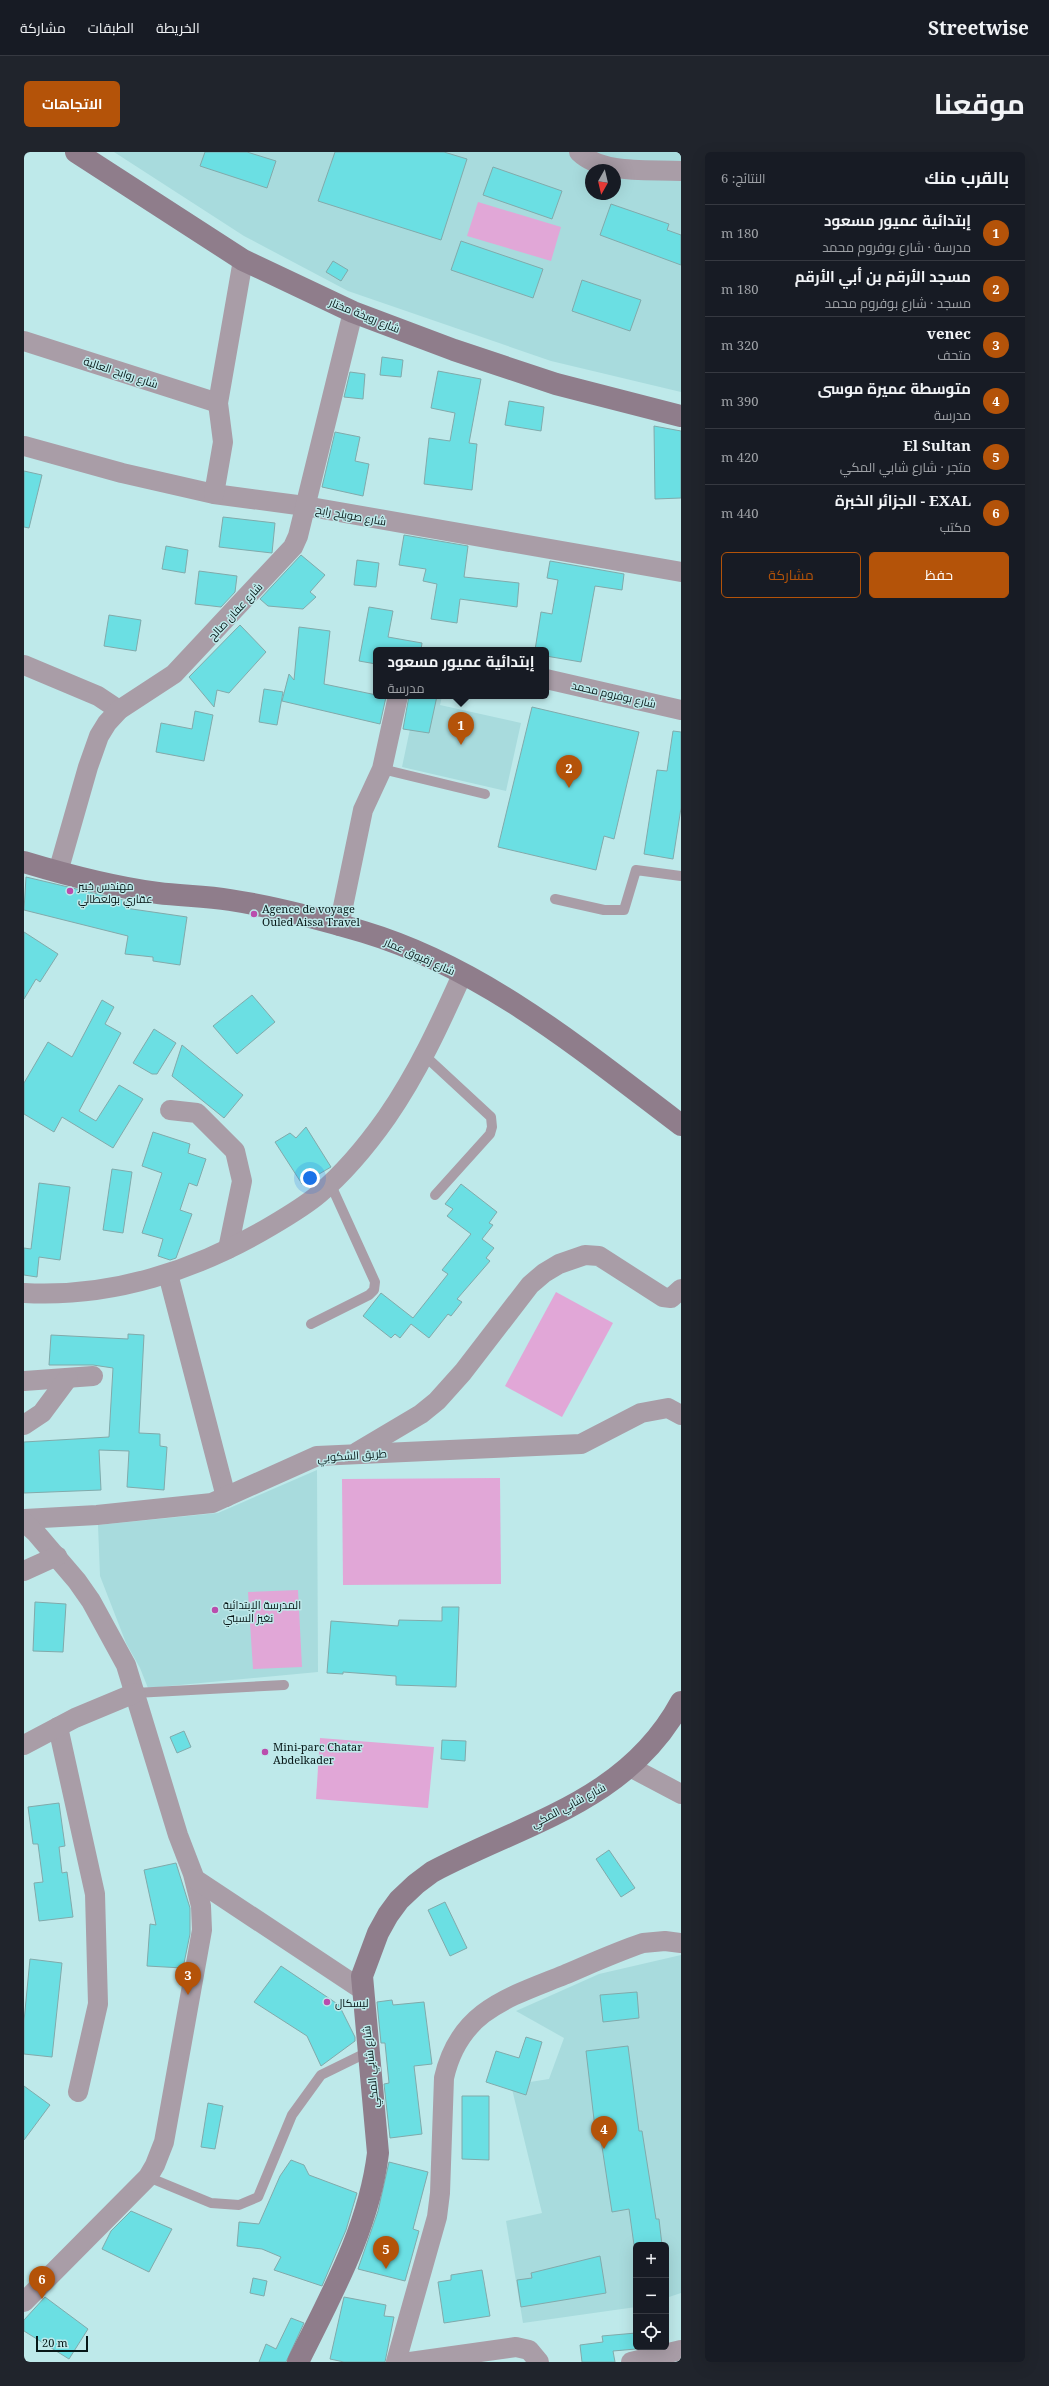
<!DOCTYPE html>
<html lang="ar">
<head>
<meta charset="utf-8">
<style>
	:root { --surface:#171b24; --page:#20242c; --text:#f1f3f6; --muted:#9ea1a6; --line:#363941; --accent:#b45309 }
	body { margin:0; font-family:"Noto Serif",Cairo,serif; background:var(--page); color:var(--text); direction:rtl }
	.controls { position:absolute; right:12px; bottom:12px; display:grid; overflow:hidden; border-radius:6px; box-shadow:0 4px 16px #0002 }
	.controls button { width:36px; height:36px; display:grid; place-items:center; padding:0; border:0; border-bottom:1px solid var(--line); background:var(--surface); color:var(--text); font:20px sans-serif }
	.compass { position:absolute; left:561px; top:12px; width:36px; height:36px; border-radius:50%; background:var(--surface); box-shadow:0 4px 16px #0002; rotate:188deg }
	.scale { position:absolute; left:12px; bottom:10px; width:52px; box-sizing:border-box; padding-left:4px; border:2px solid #071717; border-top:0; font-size:11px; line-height:14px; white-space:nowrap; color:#071717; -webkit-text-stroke:3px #bee9ea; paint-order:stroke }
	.you { position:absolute; left:286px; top:1026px; width:14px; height:14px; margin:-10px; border:3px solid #fff; border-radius:50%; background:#1a73e8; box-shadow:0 0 0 6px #1a73e833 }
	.badge { display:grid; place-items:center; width:26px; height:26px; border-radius:50%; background:var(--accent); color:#fff; font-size:13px; font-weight:700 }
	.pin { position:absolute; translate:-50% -33px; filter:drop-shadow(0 1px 2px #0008) }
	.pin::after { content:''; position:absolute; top:21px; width:14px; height:12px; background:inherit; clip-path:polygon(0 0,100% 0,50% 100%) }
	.popup { position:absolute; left:349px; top:495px; width:176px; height:52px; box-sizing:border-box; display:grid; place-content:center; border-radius:6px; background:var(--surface); filter:drop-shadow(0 1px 3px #0005); font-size:13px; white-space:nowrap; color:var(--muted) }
	.popup b { font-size:15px; color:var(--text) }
	.popup::after { content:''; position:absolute; left:50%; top:100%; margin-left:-8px; border:8px solid transparent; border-top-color:var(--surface) }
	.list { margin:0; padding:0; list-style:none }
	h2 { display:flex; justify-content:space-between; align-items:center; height:52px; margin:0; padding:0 16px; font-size:17px }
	h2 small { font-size:13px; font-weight:400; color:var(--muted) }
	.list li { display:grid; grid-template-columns:26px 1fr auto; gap:12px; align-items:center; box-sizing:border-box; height:56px; padding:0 16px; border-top:1px solid var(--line) }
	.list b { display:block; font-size:15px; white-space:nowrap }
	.list p { margin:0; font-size:13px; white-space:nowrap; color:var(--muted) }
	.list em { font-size:13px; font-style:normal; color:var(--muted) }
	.actions { display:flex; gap:8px; padding:12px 16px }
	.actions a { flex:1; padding:9px 0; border:1px solid var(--accent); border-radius:6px; text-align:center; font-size:14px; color:var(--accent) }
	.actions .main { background:var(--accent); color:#fff }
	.icon { flex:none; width:22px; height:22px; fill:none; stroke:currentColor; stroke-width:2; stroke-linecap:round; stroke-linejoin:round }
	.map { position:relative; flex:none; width:657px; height:2210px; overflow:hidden; direction:ltr; border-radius:6px }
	header { display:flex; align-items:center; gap:24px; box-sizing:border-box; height:56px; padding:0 20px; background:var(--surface); border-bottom:1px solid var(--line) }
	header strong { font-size:19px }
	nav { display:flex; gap:22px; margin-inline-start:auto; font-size:14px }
	.intro { display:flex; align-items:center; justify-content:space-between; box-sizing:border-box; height:96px; padding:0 24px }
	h1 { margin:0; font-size:28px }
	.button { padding:10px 18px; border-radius:6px; background:var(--accent); color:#fff; font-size:14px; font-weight:700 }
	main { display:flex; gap:24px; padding:0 24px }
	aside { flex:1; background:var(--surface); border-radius:6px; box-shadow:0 4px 16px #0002 }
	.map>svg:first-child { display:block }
	.built { fill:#a8dbdd; fill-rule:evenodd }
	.green { fill:#e1a7d7 }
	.building { fill:#6bdfe3; stroke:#81aaab }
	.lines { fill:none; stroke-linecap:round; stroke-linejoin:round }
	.service { stroke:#a99da7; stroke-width:10 }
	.minor { stroke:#a99da7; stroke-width:20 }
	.secondary { stroke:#8f7d8b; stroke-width:22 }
	.poi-dot { fill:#ba4dad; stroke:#bee9ea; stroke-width:1.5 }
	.labels { text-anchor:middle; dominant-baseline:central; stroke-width:3; stroke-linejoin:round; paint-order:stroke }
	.street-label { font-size:11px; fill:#071717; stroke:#bee9ea }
	.poi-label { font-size:11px; fill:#071717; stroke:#bee9ea; text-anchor:start }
</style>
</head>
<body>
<header>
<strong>Streetwise</strong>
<nav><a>الخريطة</a><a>الطبقات</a><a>مشاركة</a></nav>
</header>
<div class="intro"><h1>موقعنا</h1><a class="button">الاتجاهات</a></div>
<main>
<aside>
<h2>بالقرب منك<small>النتائج: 6</small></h2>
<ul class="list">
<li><span class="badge">1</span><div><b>إبتدائية عميور مسعود</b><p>مدرسة · شارع بوفروم محمد</p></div><em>180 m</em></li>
<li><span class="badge">2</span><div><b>مسجد الأرقم بن أبي الأرقم</b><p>مسجد · شارع بوفروم محمد</p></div><em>180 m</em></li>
<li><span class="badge">3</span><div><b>venec</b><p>متحف</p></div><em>320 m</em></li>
<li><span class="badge">4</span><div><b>متوسطة عميرة موسى</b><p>مدرسة</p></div><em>390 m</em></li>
<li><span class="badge">5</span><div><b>El Sultan</b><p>متجر · شارع شابي المكي</p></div><em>420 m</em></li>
<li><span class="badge">6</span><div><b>EXAL - الجزائر الخبرة</b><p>مكتب</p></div><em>440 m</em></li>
</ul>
<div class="actions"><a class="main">حفظ</a><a>مشاركة</a></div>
</aside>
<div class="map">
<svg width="657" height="2210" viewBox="0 0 657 2210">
	<rect width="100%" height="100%" fill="#bee9ea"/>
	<g class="built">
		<path d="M90,0H657V240L527,209L324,139L220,84ZM567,18H591V42H567Z"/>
		<path d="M393,544H418L416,553L497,571L482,639L378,615Z"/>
		<path d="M293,1318L294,1520L124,1536L116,1516L102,1491L76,1424L74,1373L194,1361Z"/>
		<path d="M657,1803V2141L642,2146V2093H612V2155L499,2171L482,2069L518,2061L487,1933L525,1927L540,1886L492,1859L575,1822Z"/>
	</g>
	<g class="green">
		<path d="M454,50L537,75L527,109L443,84Z"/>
		<path d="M532,1140L589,1171L538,1265L481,1234Z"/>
		<path d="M476,1326L477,1432L319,1433L318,1327Z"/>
		<path d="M274,1438L278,1515L229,1517L224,1440Z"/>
		<path d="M296,1586L410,1595L404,1656L292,1647Z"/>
	</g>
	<g class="building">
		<path d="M181,0H223L252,9L243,36L176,14Z"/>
		<path d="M311,0H420L443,7L417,88L294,49Z"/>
		<path d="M469,15L538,39L528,67L459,43Z"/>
		<path d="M587,52L645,72L643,78L657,83V113L576,83Z"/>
		<path d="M437,89L519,117L509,146L427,118Z"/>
		<path d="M309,109L324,118L317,129L302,120Z"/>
		<path d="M558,128L617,148L606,179L548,159Z"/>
		<path d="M358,205L379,208L377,225L356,223Z"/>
		<path d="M414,219L457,227L445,291L453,292L448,338L400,332L405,286L426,289L431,261L407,256Z"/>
		<path d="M326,220L341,222L339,247L320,245Z"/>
		<path d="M485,249L520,255L517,279L481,273Z"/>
		<path d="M630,274L657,279V346L631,347Z"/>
		<path d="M311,280L336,285L331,309L345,312L339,344L298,335Z"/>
		<path d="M0,319L18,323L5,376L0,375Z"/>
		<path d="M199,365L251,371L248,401L195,395Z"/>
		<path d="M380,383L444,394L440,425L495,431L493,455L436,447L433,471L407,467L413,432L399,429L402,417L375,413Z"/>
		<path d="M142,394L164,398L161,421L138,417Z"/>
		<path d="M277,403L301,423L286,440L292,445L279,457L244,454L236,447Z"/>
		<path d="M333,408L355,411L352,435L330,433Z"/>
		<path d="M526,409L600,422L598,438L571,434L557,510L522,504V498H511L517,460L528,462L534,428L523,426Z"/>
		<path d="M175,419L213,424L211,440L197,455L171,452Z"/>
		<path d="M345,455L369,459L364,485L398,491L397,498H352V512L335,509Z"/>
		<path d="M85,463L117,468L112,499L80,494Z"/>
		<path d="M216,473L242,500L205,541L193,538L190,555L165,525Z"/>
		<path d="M275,475L306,479L300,532L362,545L356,572L258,549L265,522L270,528Z"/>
		<path d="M240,537L259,540L253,573L235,570Z"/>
		<path d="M385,544H413L405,581L379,577Z"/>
		<path d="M508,555L615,580L590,687L580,684L572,718L474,695Z"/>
		<path d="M171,559L189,563L180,609L132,600L137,571L168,577Z"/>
		<path d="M649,579L657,580V656L649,707L620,702L633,618L643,619Z"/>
		<path d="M2,725L103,749L101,756L163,765L156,813L129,809V805L101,802L104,784L0,758Z"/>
		<path d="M0,780L34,802L16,830L12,827L0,847Z"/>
		<path d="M228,843L251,870L213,902L189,874Z"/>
		<path d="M78,848L90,855L81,872L97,881L55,959L72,969L95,933L119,947L89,996L38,965L30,980L0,962V931L24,890L48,905Z"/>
		<path d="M130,877L152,891L133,922H128L109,911Z"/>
		<path d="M158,893L219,943L200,966L148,924Z"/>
		<path d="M282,975L307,1015L278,1032L251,990L266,981L272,986Z"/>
		<path d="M129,980L166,992L164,1001L182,1007L173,1034L165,1031L156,1058L168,1062L152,1106L146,1108L134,1104L139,1087L118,1081L138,1021L118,1014Z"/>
		<path d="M88,1017L108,1020L99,1081L79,1078Z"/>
		<path d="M15,1031L46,1035L36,1108L15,1105L13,1125L0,1123V1096L7,1097Z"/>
		<path d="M437,1032L473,1060L465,1071L469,1073L458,1087L470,1096L462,1106L466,1109L433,1147L438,1150L427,1164L424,1162L405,1186L387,1172L376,1186L371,1182L367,1186L339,1164L357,1141L389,1166L424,1122L418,1118L447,1082L423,1064L429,1057L421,1052Z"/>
		<path d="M104,1182L120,1183L115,1281L136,1282V1294L143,1295L140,1338L103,1335L105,1299L75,1298L77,1338L0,1341V1290L85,1285L89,1216L69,1213H25L27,1183L104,1187Z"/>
		<path d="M11,1450L42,1452L39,1500L9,1499Z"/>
		<path d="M418,1455H435L432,1535L372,1533V1524L319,1520V1522L303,1521L307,1469L374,1474L375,1468L418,1469Z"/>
		<path d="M160,1579L167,1595L153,1601L146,1585Z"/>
		<path d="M418,1588L442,1589L441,1609L417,1607Z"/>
		<path d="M35,1651L41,1694L35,1695L38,1721L43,1720L49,1765L15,1769L10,1731L19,1730L14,1692H9L4,1655Z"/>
		<path d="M585,1698L611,1736L597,1745L572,1707Z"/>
		<path d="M152,1711L166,1756V1782L159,1816L123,1814L126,1772L132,1773L120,1718Z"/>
		<path d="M421,1750L443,1796L426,1804L404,1758Z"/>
		<path d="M6,1807L38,1811L28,1905L0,1902V1869Z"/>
		<path d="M257,1814L315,1853L331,1885V1889L297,1914L283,1884L230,1850Z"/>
		<path d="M613,1840L615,1866L579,1870L576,1843Z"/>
		<path d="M368,1848L369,1853L400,1850L408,1912L390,1914L398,1982L366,1986L360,1932L365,1931L361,1891H357L353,1850Z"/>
		<path d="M502,1885L518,1890L502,1943L462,1930L472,1899L495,1906Z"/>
		<path d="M604,1894L615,1979H618L632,2067H635L638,2093H610L605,2057L588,2060L575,1975L571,1976L562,1899Z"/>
		<path d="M0,1934L26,1953L0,1988Z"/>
		<path d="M438,1944H465V2008L438,2007Z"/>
		<path d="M184,1951L199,1954L191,1997L177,1995Z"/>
		<path d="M267,2008L280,2013L285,2023L333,2041L322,2078L298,2134L250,2118L257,2105L238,2097L213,2094L215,2070L235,2072L256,2024Z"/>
		<path d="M365,2010L404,2020L389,2077L395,2079L381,2129L334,2117L354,2059Z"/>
		<path d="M107,2059L148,2077L125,2120L78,2097L87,2079Z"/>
		<path d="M576,2104L582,2141L497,2155L493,2128L508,2126L507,2121Z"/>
		<path d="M458,2118L466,2164L420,2171L414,2130L427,2128V2123Z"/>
		<path d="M229,2126L243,2129L240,2144L226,2141Z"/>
		<path d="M21,2145L64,2177L45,2207L0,2179V2168Z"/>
		<path d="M320,2145L362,2153L360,2164L370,2165L361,2210H320L306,2207Z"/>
		<path d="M267,2166L280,2171L262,2210H235L242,2192L252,2197Z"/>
		<path d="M612,2181V2197L589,2199L591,2210H558L556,2193L579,2190L578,2184Z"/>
	</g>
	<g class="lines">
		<g class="service">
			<path d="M358,617L461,642"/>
			<path d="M531,747L580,758H600L612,718L657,724"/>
			<path d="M400,903L467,965L468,975L466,982L411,1043"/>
			<path d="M287,1172L345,1143L350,1138L351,1130L306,1031"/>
			<path d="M111,1541L260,1533"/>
			<path d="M124,2025L187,2051L215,2053L234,2045L268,1963L297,1923L346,1899"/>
		</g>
		<g class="minor">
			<path d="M555,0C579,23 625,17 657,19"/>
			<path d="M0,189L194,251"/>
			<path d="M0,294L98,321L190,342L281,354L657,420"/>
			<path d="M190,342L199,290L194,251L219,108"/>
			<path d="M0,513L74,544L95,558"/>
			<path d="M522,527L657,558"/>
			<path d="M34,720L64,615L75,584L83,571L95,558L150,522L269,395L274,384L329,160"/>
			<path d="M315,774L339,658L358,617L374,544"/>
			<path d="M146,958L173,961L211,999L218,1029L204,1097"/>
			<path d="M144,1122L202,1345"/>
			<path d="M0,1141C88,1146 173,1118 247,1074C264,1064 281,1054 295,1042C321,1020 344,992 363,965C394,920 416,872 438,823"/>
			<path d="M0,1229L69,1224"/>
			<path d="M0,1273L18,1261L44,1226"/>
			<path d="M333,1300L397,1262L413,1249L439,1220L506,1133L520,1121L535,1112L561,1103L575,1104L639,1145L647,1146L657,1137"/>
			<path d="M0,1367L73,1363L188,1351L293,1304L557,1292L617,1261L644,1256L657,1263"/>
			<path d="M0,1370L12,1381L53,1429L67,1449L102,1513L154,1683L169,1722L177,1754L178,1778L140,1990L131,2013L124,2025L0,2150"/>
			<path d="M0,1419L33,1404"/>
			<path d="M34,1575L71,1742L74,1852L54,1940"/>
			<path d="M0,1593L51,1566L111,1541"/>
			<path d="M606,1615L657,1642"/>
			<path d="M171,1727L337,1837"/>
			<path d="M372,2210L413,2065L416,2041L420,1926C435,1859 483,1846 540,1823C566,1812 592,1800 619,1791L641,1789L657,1791"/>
			<path d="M386,2210L492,2195L505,2198L515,2210"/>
			<path d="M607,2210L657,2198"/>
		</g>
		<g class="secondary">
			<path d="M52,0L219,108L329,160L430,198L532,232L657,264"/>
			<path d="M0,710C43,723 89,735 134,741C158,744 182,744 206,748C251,755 297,767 340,780C460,816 559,899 657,973"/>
			<path d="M274,2210C307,2143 345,2076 354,2001L338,1824L354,1781L364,1763L375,1748L392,1732L408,1720C500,1671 603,1650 657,1550"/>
		</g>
	</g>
	<g class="poi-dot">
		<circle cx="46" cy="739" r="4"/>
		<circle cx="230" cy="762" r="4"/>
		<circle cx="191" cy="1458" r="4"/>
		<circle cx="241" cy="1600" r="4"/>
		<circle cx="303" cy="1850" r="4"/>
	</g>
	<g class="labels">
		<g class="street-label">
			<text transform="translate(341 163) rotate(22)">شارع رويخة مختار</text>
			<text transform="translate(97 220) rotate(18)">شارع روابح العالية</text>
			<text transform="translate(327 363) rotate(10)">شارع صويلح رابح</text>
			<text transform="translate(211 459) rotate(-47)">شارع عفان صالح</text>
			<text transform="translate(590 542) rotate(13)">شارع بوفروم محمد</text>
			<text transform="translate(396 804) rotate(24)">شارع زقيوق عمار</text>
			<text transform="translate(328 1303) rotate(-4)">طريق الشكوبي</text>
			<text transform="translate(544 1653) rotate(-28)">شارع شابي المكي</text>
			<text transform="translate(346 1915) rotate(-96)">شارع شابي المكي</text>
		</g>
		<g class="poi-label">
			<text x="54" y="733">مهندس خبير<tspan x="54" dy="13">عقاري بولعطالي</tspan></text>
			<text x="238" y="756">Agence de voyage<tspan x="238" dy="13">Ouled Aissa Travel</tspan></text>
			<text x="199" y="1452">المدرسة الإبتدائية<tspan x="199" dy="13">نغيز السبتي</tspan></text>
			<text x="249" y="1594">Mini-parc Chatar<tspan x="249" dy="13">Abdelkader</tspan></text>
			<text x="311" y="1850">ليسكال</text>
		</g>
	</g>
</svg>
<div class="controls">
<button>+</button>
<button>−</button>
<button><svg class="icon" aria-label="locate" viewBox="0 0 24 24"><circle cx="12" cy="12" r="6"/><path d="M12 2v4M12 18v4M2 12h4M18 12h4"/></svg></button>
</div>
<svg class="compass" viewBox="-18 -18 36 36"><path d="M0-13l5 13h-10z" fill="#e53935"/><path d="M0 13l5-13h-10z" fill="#9ea1a6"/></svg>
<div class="scale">20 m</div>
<div class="you"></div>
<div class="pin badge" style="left:437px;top:593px">1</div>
<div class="popup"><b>إبتدائية عميور مسعود</b>مدرسة</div>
<div class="pin badge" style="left:545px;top:636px">2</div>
<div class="pin badge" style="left:164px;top:1843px">3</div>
<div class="pin badge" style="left:580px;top:1997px">4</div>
<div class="pin badge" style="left:362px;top:2117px">5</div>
<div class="pin badge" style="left:18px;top:2147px">6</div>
</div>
</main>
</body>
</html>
